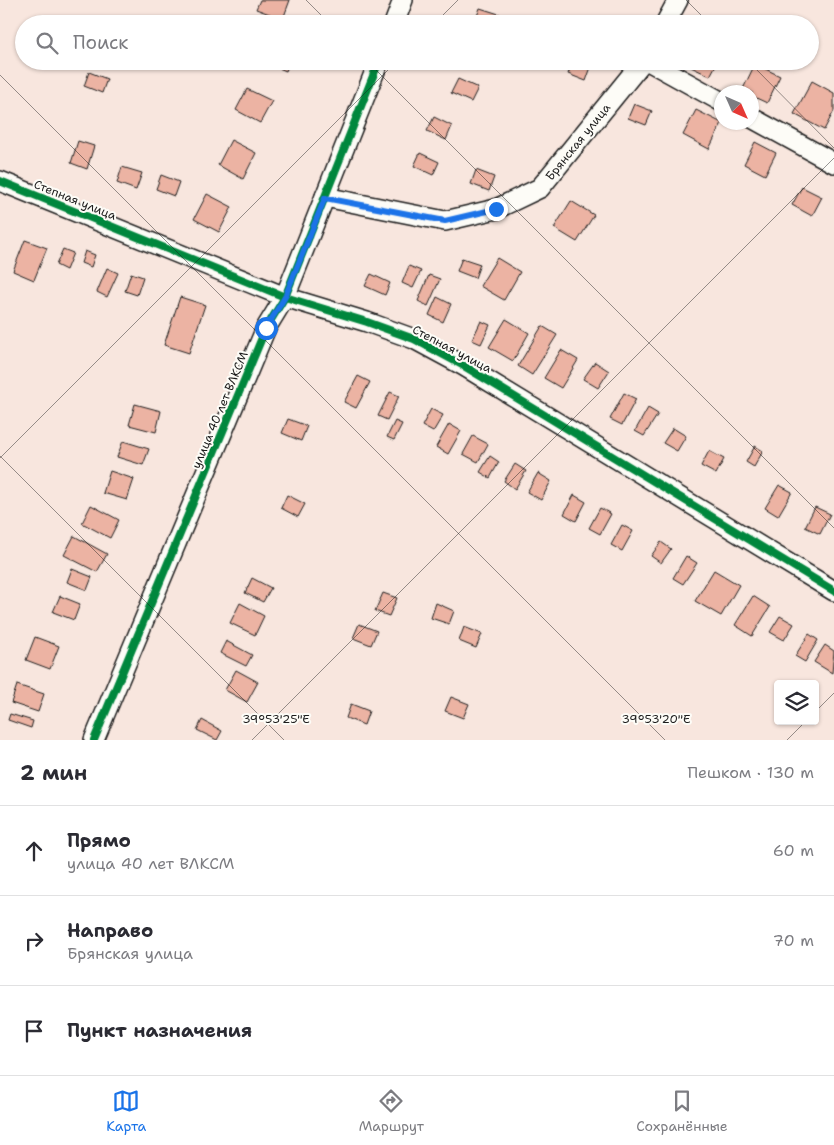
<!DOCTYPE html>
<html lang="ru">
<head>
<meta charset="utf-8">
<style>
	:root { --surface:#fff; --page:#f7f7f7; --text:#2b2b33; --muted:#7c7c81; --line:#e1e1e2; --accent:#1a73e8 }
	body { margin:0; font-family:"Shantell Sans",sans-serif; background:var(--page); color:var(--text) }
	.controls { position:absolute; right:15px; bottom:15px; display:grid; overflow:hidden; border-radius:5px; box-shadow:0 1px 4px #0004 }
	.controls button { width:45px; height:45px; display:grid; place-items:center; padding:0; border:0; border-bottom:1px solid var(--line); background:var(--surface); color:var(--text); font:25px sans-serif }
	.compass { position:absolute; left:714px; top:85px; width:45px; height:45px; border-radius:50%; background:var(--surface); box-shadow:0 1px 4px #0004; rotate:135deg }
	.stop { position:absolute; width:15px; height:15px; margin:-11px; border:4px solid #1a73e8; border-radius:50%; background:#fff }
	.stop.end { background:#1a73e8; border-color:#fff; box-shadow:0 1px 5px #0008 }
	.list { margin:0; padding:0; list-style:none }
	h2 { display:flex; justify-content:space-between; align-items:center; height:65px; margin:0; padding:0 20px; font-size:21px }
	h2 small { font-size:16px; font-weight:400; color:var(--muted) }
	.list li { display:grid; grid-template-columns:32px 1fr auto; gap:15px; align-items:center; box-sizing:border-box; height:90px; padding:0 20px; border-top:1px solid var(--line) }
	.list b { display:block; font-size:19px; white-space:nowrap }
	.list p { margin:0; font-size:16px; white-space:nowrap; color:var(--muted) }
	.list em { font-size:16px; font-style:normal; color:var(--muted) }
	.icon { flex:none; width:28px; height:28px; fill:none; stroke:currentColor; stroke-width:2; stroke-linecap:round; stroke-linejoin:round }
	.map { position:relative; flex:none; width:834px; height:740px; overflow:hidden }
	.search { position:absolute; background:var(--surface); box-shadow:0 1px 4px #0004; left:15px; right:15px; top:15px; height:55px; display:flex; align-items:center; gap:12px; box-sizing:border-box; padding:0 18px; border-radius:28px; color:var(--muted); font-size:19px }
	.sheet { height:335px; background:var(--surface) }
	nav { display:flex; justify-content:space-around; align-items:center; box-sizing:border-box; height:70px; border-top:1px solid var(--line); background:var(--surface); font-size:14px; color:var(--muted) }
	nav a { display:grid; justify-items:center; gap:2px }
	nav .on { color:var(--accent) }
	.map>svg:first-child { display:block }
	.building { fill:#ecb3a3; stroke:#1c1c1c }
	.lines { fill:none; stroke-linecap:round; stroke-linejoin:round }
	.street-casing { stroke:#1c1c1c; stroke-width:22 }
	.street { stroke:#fdfcf7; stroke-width:19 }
	.cycleway-casing { stroke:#fdfcf7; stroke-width:11 }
	.cycleway { stroke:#00873e; stroke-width:8 }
	.route { stroke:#1a73e8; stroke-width:6 }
	.ticks { fill:none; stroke:#1c1c1c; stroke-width:1; stroke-opacity:0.45 }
	.labels { text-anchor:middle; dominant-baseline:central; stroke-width:4; stroke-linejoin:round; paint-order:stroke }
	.street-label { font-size:12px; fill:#1c1c1c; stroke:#fdfcf7 }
	.ticks-label { font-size:12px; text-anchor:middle; fill:#1c1c1c; stroke:#fdfcf7; stroke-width:4; stroke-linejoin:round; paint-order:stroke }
</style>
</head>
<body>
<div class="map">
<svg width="834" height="740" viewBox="0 0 834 740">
	<rect width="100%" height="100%" fill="#f8e6de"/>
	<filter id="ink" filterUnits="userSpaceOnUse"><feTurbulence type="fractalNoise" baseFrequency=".02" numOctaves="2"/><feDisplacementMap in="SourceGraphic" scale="10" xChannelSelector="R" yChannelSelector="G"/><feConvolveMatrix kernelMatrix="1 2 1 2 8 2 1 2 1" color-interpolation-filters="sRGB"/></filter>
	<g filter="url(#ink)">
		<g class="building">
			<path d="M260,0H290L283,19L256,9Z"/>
			<path d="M480,8L521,21L520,24H474Z"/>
			<path d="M87,18L101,24H85Z"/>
			<path d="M262,61H290L286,71Z"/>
			<path d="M573,61L591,67L586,81L568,74Z"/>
			<path d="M693,61H718L710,76L691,67Z"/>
			<path d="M755,64L780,76L767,103L752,96V92L742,91Z"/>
			<path d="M89,72L107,79L102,93L84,86Z"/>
			<path d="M458,79L478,88L471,102L451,93Z"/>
			<path d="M812,81L834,93V111L824,130L794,114Z"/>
			<path d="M247,89L272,101L260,123L236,110Z"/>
			<path d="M634,104L652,111L646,125L628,118Z"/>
			<path d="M696,110L722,123L709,149L683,135Z"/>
			<path d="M434,117L452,126L446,140L427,131Z"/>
			<path d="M231,140L256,153L243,179L218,165Z"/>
			<path d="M78,141L94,146L87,169L71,163Z"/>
			<path d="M755,142L776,153L765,175L744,164Z"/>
			<path d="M420,153L439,162L433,175L414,166Z"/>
			<path d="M122,167L142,173L136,190L117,183Z"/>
			<path d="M476,170L494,177L489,191L471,184Z"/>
			<path d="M161,175L179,182L174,196L156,189Z"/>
			<path d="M802,187L822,197L812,216L792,205Z"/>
			<path d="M207,194L232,207L219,232L194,219Z"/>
			<path d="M571,201L594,215L577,242L554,228Z"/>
			<path d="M25,240L47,248L34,280L13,271Z"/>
			<path d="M63,249L73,253L66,270L56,265Z"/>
			<path d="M85,251L95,255L91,267L81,263Z"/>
			<path d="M462,258L480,264L475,278L457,271Z"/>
			<path d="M497,258L520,272L504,300L480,286Z"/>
			<path d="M409,266L421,271L413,288L402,283Z"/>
			<path d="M107,268L118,273L107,297L97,292Z"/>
			<path d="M131,273L143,277L137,295L125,291Z"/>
			<path d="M371,274L390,283L385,295L365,286Z"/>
			<path d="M429,275L440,279L428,306L418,301Z"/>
			<path d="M180,297L205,305L189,353L164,345Z"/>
			<path d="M437,297L451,304L443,322L429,315Z"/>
			<path d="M506,319L529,333L513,361L489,347Z"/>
			<path d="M481,321L490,325L481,344L472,340Z"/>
			<path d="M542,326L557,335L532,375L518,366Z"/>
			<path d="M561,350L578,360L561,388L544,378Z"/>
			<path d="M595,362L609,371L598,388L583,379Z"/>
			<path d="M358,376L370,382L356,408L344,402Z"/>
			<path d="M390,392L399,396L387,420L378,416Z"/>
			<path d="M624,393L636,399L622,425L610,419Z"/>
			<path d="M135,404L161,411L156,432L129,425Z"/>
			<path d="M648,408L658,414L644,436L635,431Z"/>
			<path d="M431,409L443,415L433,432L422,426Z"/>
			<path d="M288,419L307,426L301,441L282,433Z"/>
			<path d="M395,421L402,424L394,440L387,437Z"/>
			<path d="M449,424L461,431L448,454L436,447Z"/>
			<path d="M673,428L686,436L677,451L663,443Z"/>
			<path d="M473,436L488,444L478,462L463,454Z"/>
			<path d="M123,441L149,449L143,465L117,457Z"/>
			<path d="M755,446L763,451L754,467L746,462Z"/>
			<path d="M709,451L724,459L716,474L701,466Z"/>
			<path d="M490,456L499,462L490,478L480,472Z"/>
			<path d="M515,464L526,471L515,489L504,481Z"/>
			<path d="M110,471L134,479L127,500L103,493Z"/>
			<path d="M538,473L551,481L541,500L527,492Z"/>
			<path d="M779,485L792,492L778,516L765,508Z"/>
			<path d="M287,495L305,504L298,517L281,508Z"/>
			<path d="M574,495L586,502L576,521L564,514Z"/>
			<path d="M91,505L119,520L110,538L82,523Z"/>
			<path d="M815,507L830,514L820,534L805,527Z"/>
			<path d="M600,508L611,514L600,534L589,528Z"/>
			<path d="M622,525L633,531L622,551L611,545Z"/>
			<path d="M74,536L107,554L97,572L64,555Z"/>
			<path d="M661,542L671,549L661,563L651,556Z"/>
			<path d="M686,556L697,563L683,584L673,578Z"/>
			<path d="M72,569L92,577L87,590L67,582Z"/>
			<path d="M714,570L739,585L721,616L695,601Z"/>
			<path d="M252,578L271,588L263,602L245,593Z"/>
			<path d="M383,593L397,598L389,616L375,611Z"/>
			<path d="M60,596L80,604L74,620L53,612Z"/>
			<path d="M753,596L770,607L752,636L735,625Z"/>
			<path d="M240,603L264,616L255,635L230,623Z"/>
			<path d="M436,603L454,611L449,624L431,618Z"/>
			<path d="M780,616L794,624L784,640L770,632Z"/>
			<path d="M359,624L377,631L371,645L353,638Z"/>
			<path d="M464,627L482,634L476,648L459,641Z"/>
			<path d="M809,634L818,640L805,662L795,656Z"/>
			<path d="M35,637L59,646L50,669L26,660Z"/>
			<path d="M226,641L252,655L246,666L220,653Z"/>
			<path d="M825,645L834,651L832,673L814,662Z"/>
			<path d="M236,670L258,682L247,702L225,690Z"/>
			<path d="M17,685L44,694L38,712L11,703Z"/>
			<path d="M451,697L469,704L463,718L445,711Z"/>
			<path d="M351,704L369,711L364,725L346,718Z"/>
			<path d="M10,714L33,721L31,728L8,720Z"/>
			<path d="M202,720L222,731L217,740L197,730Z"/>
		</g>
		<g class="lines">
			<defs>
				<g id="street">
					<path d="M394,24L403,0"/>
					<path d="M665,24L678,0"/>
					<path d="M648,61L722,102"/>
					<path d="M752,118L834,163"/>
					<path d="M0,181L285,297L367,322L414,339L464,366L834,591"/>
					<path d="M325,197L445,221L496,209L540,188L643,61"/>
					<path d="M94,740L266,328L285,297L379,61"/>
				</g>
			</defs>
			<use href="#street" class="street-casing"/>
			<use href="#street" class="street"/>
			<defs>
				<g id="cycleway">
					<path d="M0,181L285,297L367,322L414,339L464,366L834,591"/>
					<path d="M94,740L266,328L285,297L379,61"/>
				</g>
			</defs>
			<use href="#cycleway" class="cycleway-casing"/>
			<use href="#cycleway" class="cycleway"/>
		</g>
	</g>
	<g class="lines" filter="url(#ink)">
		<path class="route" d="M266,328L285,297L325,198L445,221L496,209"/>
	</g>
	<path class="ticks" d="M306,0L330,24M686,0L710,24M434,24L458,0M367,61L834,528M748,61L834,148M0,75L665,740M0,456L284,740M0,458L397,61M815,712L834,693M252,740L834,158M787,740L806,721"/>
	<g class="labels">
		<g class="street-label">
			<text transform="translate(578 142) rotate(-51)">Брянская улица</text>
			<text transform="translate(75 200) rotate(22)">Степная улица</text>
			<text transform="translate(452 349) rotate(28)">Степная улица</text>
			<text transform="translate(220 410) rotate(-67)">улица 40 лет ВЛКСМ</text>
		</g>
	</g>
	<g class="ticks-label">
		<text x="656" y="723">39°53'20"E</text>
		<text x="276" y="723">39°53'25"E</text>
	</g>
</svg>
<div class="controls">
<button><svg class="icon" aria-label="layers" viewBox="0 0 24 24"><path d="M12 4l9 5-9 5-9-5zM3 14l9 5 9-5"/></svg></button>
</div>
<svg class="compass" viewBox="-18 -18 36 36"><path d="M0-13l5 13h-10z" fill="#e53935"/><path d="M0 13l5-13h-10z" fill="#7c7c81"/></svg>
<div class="stop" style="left:266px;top:328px"></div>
<div class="stop end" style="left:496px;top:209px"></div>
<div class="search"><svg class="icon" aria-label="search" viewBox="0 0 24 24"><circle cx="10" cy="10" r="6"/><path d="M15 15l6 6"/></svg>Поиск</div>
</div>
<section class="sheet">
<h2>2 мин<small>Пешком · 130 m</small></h2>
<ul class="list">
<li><svg class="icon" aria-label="ahead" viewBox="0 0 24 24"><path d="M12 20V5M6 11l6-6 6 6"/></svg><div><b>Прямо</b><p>улица 40 лет ВЛКСМ</p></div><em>60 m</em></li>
<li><svg class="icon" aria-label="right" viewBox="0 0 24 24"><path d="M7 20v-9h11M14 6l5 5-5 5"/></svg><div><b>Направо</b><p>Брянская улица</p></div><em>70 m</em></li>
<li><svg class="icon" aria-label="arrive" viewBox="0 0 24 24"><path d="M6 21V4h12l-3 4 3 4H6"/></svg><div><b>Пункт назначения</b></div></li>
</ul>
</section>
<nav>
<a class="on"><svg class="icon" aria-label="map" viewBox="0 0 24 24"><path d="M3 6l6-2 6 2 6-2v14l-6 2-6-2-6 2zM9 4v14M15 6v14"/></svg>Карта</a>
<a><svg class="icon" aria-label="directions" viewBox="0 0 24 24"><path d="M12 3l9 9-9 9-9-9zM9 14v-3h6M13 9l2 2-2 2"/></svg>Маршрут</a>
<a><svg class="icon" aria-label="saved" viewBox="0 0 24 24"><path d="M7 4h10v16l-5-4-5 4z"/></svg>Сохранённые</a>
</nav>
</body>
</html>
